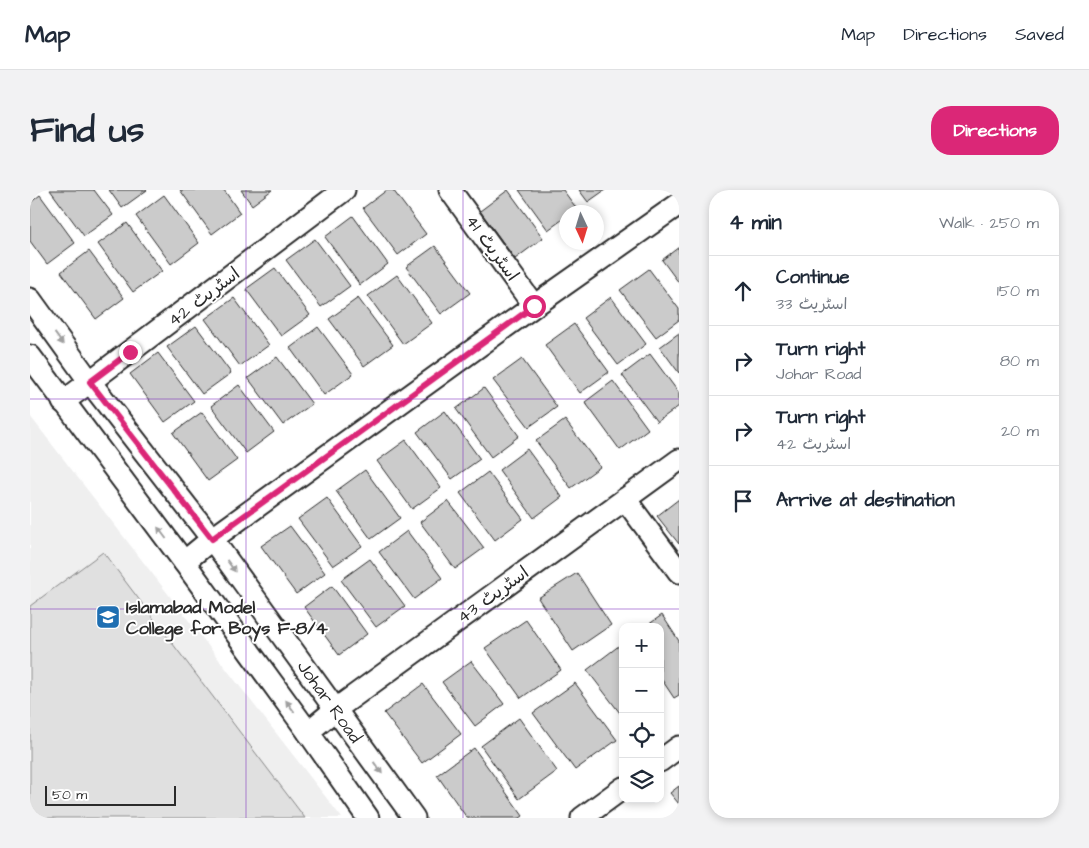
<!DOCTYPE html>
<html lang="en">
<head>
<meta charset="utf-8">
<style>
	:root { --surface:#fff; --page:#f2f2f3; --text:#1f2937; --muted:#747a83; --line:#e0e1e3; --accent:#db2777 }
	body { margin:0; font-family:"Architects Daughter","Playpen Sans Arabic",sans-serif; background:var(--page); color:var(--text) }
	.controls { position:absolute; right:15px; bottom:15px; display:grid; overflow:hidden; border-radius:10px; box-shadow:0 2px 8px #0003 }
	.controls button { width:45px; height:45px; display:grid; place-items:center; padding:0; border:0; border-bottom:1px solid var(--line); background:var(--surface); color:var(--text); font:25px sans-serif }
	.compass { position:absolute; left:529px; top:15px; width:45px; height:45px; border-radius:50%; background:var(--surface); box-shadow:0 2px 8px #0003; rotate:176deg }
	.scale { position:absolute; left:15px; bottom:12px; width:131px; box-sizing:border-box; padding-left:5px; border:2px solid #2b2b2b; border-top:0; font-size:14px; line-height:18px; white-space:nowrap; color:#2b2b2b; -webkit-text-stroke:4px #fff; paint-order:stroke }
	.stop { position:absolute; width:15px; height:15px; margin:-11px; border:4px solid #db2777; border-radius:50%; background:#fff }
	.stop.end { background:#db2777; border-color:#fff; box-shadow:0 1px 5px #0008 }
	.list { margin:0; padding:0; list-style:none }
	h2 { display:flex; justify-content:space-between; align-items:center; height:65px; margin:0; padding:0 20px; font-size:21px }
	h2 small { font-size:16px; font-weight:400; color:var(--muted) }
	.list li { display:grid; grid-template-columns:32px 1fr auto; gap:15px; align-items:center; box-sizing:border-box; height:70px; padding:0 20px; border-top:1px solid var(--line) }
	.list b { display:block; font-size:19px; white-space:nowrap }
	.list p { margin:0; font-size:16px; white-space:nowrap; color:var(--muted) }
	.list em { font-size:16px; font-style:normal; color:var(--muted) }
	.icon { flex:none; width:28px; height:28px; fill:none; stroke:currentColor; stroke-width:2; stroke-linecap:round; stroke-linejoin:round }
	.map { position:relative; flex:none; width:649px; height:628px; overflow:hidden; border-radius:20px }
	header { display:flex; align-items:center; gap:30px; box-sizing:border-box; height:70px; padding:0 25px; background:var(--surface); border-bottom:1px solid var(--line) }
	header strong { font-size:24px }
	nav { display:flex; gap:28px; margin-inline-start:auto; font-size:18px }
	.intro { display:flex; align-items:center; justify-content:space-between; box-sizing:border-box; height:120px; padding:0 30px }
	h1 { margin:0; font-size:35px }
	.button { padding:12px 22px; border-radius:20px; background:var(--accent); color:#fff; font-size:18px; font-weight:700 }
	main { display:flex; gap:30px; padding:0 30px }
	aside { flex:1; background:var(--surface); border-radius:20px; box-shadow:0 2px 8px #0003 }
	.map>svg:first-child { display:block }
	.built { fill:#efefef }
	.green { fill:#e0e0e0; stroke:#868686 }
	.building { fill:#cbcbcb; stroke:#2b2b2b }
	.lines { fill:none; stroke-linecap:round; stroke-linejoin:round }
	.minor-casing { stroke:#2b2b2b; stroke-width:25 }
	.minor { stroke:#fff; stroke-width:21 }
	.oneway { fill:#a0a0a0 }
	.route { stroke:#db2777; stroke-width:6 }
	.grid { fill:none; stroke:#7b2cbf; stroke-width:1; stroke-opacity:0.55 }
	.labels { text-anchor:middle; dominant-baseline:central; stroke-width:4; stroke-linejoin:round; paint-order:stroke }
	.street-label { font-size:18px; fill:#2b2b2b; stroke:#fff }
	.poi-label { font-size:18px; font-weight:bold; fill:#2b2b2b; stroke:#fff; text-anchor:start }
</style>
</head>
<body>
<header>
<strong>Map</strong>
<nav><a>Map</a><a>Directions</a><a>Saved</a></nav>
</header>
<div class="intro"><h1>Find us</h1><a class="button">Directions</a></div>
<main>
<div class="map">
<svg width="649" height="628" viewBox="0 0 649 628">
	<rect width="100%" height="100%" fill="#fff"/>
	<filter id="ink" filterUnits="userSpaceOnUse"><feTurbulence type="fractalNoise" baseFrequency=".02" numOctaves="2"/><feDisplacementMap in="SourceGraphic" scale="10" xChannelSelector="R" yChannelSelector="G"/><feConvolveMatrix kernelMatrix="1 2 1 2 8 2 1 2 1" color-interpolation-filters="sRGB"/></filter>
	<g filter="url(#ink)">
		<path class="built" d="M0,226L312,628H0Z"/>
		<path class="green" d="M73,362L275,628H0V416Z"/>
		<g class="building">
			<path d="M20,0H64L83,25L54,46Z"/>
			<path d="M79,0H117L92,18Z"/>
			<path d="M150,0H194L210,23L182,44Z"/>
			<path d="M211,0H242L222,15Z"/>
			<path d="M357,0H363L396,44L368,65L333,18Z"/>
			<path d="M478,0L513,48L485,69L450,21Z"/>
			<path d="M489,0H533L547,19L542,22H536V27L518,40Z"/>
			<path d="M549,0H575L558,12Z"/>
			<path d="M10,5L45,53L17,74L0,51V13Z"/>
			<path d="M134,5L169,53L141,74L106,26Z"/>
			<path d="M323,26L358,74L330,95L295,47Z"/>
			<path d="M97,33L132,81L103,102L68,54Z"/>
			<path d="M285,49L320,96L291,117L256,70Z"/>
			<path d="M405,56L440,103L411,124L376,77Z"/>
			<path d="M649,57V93L632,70Z"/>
			<path d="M59,61L94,108L66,129L31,82Z"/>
			<path d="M245,78L280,125L251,146L216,99Z"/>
			<path d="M619,79L649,119V130L626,147L590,100Z"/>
			<path d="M367,85L402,133L373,154L338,106Z"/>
			<path d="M581,107L616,154L588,175L553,128Z"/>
			<path d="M204,108L239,155L210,176L175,129Z"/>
			<path d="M328,108L363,155L334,176L299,129Z"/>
			<path d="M544,134L579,182L550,203L515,155Z"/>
			<path d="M166,136L201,183L172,204L137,157Z"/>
			<path d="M288,137L323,184L294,205L260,158Z"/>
			<path d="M649,143V183L630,157Z"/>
			<path d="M128,163L164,211L135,232L100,184Z"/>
			<path d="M620,164L649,203V216L627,232L592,185Z"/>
			<path d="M247,167L282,214L253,235L218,188Z"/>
			<path d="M492,169L527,217L499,237L463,190Z"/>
			<path d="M583,191L618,239L590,260L555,212Z"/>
			<path d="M209,195L244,242L216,263L181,216Z"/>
			<path d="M454,198L489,246L461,267L426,219Z"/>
			<path d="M415,221L450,269L422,289L387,242Z"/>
			<path d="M172,222L207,270L178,291L143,243Z"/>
			<path d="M535,230L570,277L541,298L506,251Z"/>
			<path d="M376,250L411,298L382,319L347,271Z"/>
			<path d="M497,259L532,307L504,328L469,280Z"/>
			<path d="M335,280L370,328L341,349L306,301Z"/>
			<path d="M458,282L493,329L465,350L430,303Z"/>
			<path d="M297,308L332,356L303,376L268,329Z"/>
			<path d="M649,309V354L627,326Z"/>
			<path d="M418,311L454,358L425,379L390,332Z"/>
			<path d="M260,336L295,383L266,404L231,356Z"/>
			<path d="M377,341L412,388L384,409L349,362Z"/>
			<path d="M340,369L375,416L346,437L311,390Z"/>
			<path d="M547,383L581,435L543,461L508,408Z"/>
			<path d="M302,396L337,444L309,465L274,417Z"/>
			<path d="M632,425L649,451V505L644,508L630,487V437H615Z"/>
			<path d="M496,430L531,480L491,508L455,458Z"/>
			<path d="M590,455L593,458V527L557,480Z"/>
			<path d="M441,471L474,514L445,536L412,492Z"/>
			<path d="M545,493L587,550L545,580L503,523Z"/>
			<path d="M393,494L431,544L392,573L354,523Z"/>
			<path d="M489,528L527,581L489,609L451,556Z"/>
			<path d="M444,558L493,626L490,628H437L407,585Z"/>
			<path d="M649,596V614L640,603Z"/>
		</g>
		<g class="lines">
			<defs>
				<g id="minor">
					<path d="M420,0L504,116"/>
					<path id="s1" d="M0,109L60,192L182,349L384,628"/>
					<path d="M0,166L154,372L278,542L338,628"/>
					<path d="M33,212L314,0"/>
					<path d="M595,309L649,382"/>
					<path d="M154,372L182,349L504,116L649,14"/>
					<path d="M278,542L306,519L649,270"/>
					<path d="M630,571L649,557"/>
					<path d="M552,628L593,598"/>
				</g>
			</defs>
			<use href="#minor" class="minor-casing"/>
			<use href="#minor" class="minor"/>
		</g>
		<defs><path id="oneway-solid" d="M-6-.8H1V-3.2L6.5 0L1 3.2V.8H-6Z" transform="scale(1.25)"/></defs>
		<g class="oneway">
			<use href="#oneway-solid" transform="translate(29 149) rotate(54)"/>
			<use href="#oneway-solid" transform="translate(132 343) rotate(-127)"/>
			<use href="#oneway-solid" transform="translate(201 376) rotate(54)"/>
			<use href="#oneway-solid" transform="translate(260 516) rotate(-126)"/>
			<use href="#oneway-solid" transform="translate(348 578) rotate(54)"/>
		</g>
	</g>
	<g class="lines" filter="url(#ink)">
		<path class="route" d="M100,162L60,192L182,349L504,116"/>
	</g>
	<path class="grid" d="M216,0V628M433,0V628M0,209H649M0,419H649"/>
	<defs>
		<symbol id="university-square" viewBox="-11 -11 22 22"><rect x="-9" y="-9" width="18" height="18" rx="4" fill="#1f6fb2" stroke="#fff"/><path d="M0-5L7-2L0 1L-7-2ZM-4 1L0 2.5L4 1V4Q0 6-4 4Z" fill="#fff"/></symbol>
	</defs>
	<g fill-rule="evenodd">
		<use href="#university-square" x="64" y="413" width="28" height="28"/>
	</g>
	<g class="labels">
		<g class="street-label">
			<text transform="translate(462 58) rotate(54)">اسٹریٹ 41</text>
			<text transform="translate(174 107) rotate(-37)">اسٹریٹ 42</text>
			<text transform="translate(463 405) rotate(-36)">اسٹریٹ 43</text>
			<text stroke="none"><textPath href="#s1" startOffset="502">Johar Road</textPath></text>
		</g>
		<g class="poi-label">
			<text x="96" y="417">Islamabad Model<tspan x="96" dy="21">College for Boys F-8/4</tspan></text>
		</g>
	</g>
</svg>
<div class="controls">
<button>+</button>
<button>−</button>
<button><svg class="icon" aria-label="locate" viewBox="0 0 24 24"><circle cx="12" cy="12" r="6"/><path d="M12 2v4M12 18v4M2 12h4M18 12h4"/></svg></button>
<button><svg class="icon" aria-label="layers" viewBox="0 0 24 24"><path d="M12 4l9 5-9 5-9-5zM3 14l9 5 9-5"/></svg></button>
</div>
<svg class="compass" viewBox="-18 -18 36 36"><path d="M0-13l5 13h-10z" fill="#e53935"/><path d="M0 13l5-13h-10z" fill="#747a83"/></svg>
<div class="scale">50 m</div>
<div class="stop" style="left:504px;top:116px"></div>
<div class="stop end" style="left:100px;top:162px"></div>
</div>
<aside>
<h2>4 min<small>Walk · 250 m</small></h2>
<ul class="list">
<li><svg class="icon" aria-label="ahead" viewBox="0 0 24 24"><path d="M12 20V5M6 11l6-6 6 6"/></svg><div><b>Continue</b><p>اسٹریٹ 33</p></div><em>150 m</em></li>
<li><svg class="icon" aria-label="right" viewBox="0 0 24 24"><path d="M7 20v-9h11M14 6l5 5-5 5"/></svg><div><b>Turn right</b><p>Johar Road</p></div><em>80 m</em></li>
<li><svg class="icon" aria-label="right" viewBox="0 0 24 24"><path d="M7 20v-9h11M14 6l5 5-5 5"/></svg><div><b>Turn right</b><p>اسٹریٹ 42</p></div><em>20 m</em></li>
<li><svg class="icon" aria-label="arrive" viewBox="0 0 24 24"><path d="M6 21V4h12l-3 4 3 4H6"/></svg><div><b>Arrive at destination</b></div></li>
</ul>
</aside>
</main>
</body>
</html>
